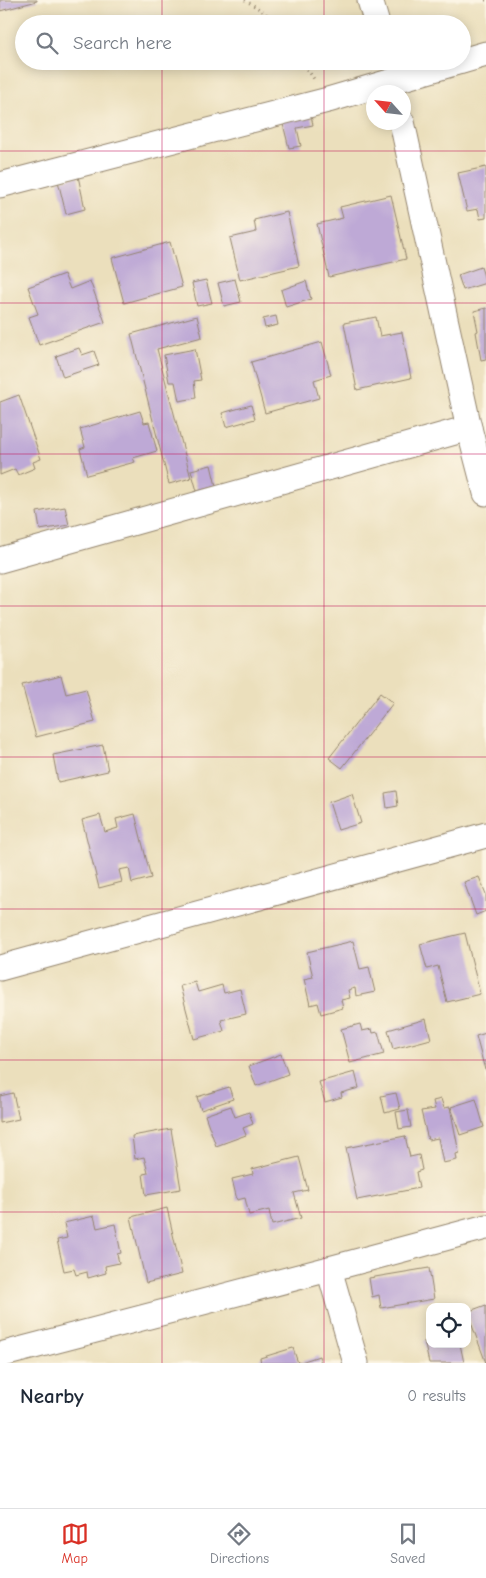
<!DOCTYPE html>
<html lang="en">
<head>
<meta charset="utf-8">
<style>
	:root { --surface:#fff; --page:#f2f2f3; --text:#1f2937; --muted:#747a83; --line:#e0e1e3; --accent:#d93025 }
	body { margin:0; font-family:"Comic Neue",sans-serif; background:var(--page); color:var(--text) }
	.controls { position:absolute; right:15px; bottom:15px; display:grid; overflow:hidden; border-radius:10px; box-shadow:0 2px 12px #0003 }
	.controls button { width:45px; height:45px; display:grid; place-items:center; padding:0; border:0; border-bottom:1px solid var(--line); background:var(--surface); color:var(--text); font:25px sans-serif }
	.compass { position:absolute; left:366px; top:85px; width:45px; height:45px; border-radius:50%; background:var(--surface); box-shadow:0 2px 12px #0003; rotate:297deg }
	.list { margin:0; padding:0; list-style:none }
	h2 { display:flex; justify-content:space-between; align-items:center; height:65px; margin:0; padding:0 20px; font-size:21px }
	h2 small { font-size:16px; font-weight:400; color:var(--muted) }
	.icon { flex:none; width:28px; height:28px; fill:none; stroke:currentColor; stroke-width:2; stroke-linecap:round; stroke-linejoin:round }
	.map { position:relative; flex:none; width:486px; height:1363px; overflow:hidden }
	.search { position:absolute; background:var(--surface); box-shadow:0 2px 12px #0003; left:15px; right:15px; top:15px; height:55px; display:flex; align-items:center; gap:12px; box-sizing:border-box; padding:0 18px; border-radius:28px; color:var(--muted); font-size:19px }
	.sheet { height:145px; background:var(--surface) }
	nav { display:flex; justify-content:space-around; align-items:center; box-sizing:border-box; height:70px; border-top:1px solid var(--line); background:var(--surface); font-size:14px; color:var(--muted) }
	nav a { display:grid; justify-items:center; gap:2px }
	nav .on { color:var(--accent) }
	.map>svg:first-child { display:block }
	.building { fill:#bea9d6 }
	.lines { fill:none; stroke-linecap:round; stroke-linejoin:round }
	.street-casing { stroke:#93846d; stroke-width:27 }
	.path { stroke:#93846d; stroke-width:3; stroke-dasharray:1 4; stroke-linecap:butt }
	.street { stroke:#fff; stroke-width:25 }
	.grid { fill:none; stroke:#c2185b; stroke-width:1; stroke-opacity:0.55 }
</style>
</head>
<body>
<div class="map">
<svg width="486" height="1363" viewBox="0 0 486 1363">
	<rect width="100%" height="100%" fill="#fcf5e5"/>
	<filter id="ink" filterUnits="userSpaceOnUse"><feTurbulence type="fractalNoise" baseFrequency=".02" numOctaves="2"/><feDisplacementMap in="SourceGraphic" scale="10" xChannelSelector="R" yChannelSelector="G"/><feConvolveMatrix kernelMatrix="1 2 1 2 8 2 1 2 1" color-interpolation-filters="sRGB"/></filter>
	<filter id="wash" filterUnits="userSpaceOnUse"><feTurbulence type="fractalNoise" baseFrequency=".0096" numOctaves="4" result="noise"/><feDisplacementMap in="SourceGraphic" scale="20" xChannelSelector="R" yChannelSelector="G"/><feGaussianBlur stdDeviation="1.12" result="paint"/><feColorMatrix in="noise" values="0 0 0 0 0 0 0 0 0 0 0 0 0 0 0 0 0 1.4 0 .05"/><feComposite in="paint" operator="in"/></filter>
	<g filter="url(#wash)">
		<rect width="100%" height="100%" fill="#ebdfbc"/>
		<g id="blocks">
			<g class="building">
				<path d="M0,0H37V1L0,11Z"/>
				<path d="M310,111L313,125L297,128L301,146L289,148L282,120Z"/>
				<path d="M486,167V218L480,219L478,209L467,211L458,173Z"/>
				<path d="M78,176L85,209L66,214L58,181Z"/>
				<path d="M391,195L406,259L329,277L317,224L343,218L340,207Z"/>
				<path d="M287,212L299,266L240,280L230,238L256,232L254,220Z"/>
				<path d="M170,242L182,287L124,303L112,258Z"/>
				<path d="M481,267L486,283L463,290L458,275Z"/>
				<path d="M64,274L70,289L90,281L105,322L39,345L29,317L38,314L28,287Z"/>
				<path d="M235,279L241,302L224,306L218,283Z"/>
				<path d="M206,280L212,303L197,306L192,283Z"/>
				<path d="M306,281L311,299L286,307L281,290Z"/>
				<path d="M486,308V359L481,360L476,332L478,331L474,311Z"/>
				<path d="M197,316L202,337L157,349L191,478L169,484L131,334Z"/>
				<path d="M276,316L278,325L265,328L263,319Z"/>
				<path d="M376,317L380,336L402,332L411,378L357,390L344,323Z"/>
				<path d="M322,342L331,375L314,380L319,398L265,413L251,362Z"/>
				<path d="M79,348L82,355L94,351L99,365L63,377L56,356Z"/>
				<path d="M195,349L201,380L194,381L196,398L179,401L175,382H169L164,355Z"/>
				<path d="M19,395L41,459L33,462L35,468L18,475L15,469L0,475V402Z"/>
				<path d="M251,405L255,419L226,427L222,413Z"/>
				<path d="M140,411L144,423L149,422L157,451L133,458L135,462L87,475L80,449L85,447L80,429Z"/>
				<path d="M211,465L216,486L197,491L191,470Z"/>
				<path d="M65,507L69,525L40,530L37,512Z"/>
				<path d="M61,675L66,694L86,689L95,722L36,737L22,685Z"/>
				<path d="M380,693L393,703L342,768L329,758Z"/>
				<path d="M103,745L108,771L58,782L53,755Z"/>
				<path d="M396,791L398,806L387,808L385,793Z"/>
				<path d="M352,794L361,823L338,830L329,802Z"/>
				<path d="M135,814L151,878L132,883L129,868L119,870L122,882L99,888L82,820L100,815L105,832L118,828L116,819Z"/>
				<path d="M479,877L486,894V911L476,915L464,882Z"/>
				<path d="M465,933L480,994L447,1002L438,966L427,969L420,944Z"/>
				<path d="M353,941L360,969L369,967L375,992L356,996L355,988L348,990L350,998L341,1000L343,1008L321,1014L318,1003L310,1005L304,979L313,977L307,952Z"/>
				<path d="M195,982L198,992L222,985L224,993L240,989L246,1014L221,1020L224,1031L194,1039L180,986Z"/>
				<path d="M426,1019L431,1039L393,1049L388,1030Z"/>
				<path d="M360,1024L362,1031L372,1029L373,1033L378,1032L384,1054L350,1063L341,1029Z"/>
				<path d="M486,1033V1070H485L476,1036Z"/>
				<path d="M281,1054L288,1074L256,1086L249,1066Z"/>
				<path d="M355,1072L359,1088L341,1093L342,1097L325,1102L319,1082Z"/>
				<path d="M229,1087L233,1099L201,1110L197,1097Z"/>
				<path d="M13,1093L19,1119L0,1123V1096Z"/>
				<path d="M396,1093L400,1109L385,1113L381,1096Z"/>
				<path d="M441,1099L444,1108L450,1107L459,1153L456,1154L457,1160L443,1163L438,1138L428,1140L421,1111L435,1109L433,1101Z"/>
				<path d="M476,1099L484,1127L460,1135L451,1107Z"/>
				<path d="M231,1106L235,1117L249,1112L253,1124L243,1128L246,1135L216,1146L205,1115Z"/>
				<path d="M408,1110L411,1127L399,1129L396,1112Z"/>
				<path d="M171,1129L181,1189L146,1195L143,1174L148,1173L144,1157L135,1159L132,1136Z"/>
				<path d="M405,1136L410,1157L419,1155L422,1170L416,1172L419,1188L357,1200L346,1148Z"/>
				<path d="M299,1157L308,1190L294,1193L301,1218L272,1225L269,1210L249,1215L245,1198L237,1200L232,1179L253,1174L252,1169Z"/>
				<path d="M167,1208L182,1274L146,1283L131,1217Z"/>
				<path d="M94,1216L97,1228L115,1224L121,1253L117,1254L119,1263L105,1266L106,1273L88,1278L87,1272L76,1275L74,1269L64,1271L57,1240L67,1238L64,1223Z"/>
				<path d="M429,1268L434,1299L381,1308L379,1295L372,1297L369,1278Z"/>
				<path d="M486,1305V1363L467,1312Z"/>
				<path d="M430,1340V1344H460L464,1363H429L424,1341Z"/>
				<path d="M293,1348L298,1363H261L260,1358Z"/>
				<path d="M319,1356L321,1363H298Z"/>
			</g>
		</g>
	</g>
	<g filter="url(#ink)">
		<use href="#blocks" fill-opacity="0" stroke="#93846d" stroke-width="1"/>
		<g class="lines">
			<defs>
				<g id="street">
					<path d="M370,0L377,24"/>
					<path d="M462,61L486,54"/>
					<path d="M402,122L469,428L486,493"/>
					<path d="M0,185L328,100L461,61"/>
					<path d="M0,560L469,428"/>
					<path d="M0,968L486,835"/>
					<path d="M329,1269L356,1363"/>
					<path d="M0,1355L329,1269L486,1227"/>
				</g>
			</defs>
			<use href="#street" class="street-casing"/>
			<g class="path">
				<path d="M245,0L264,12L276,24"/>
				<path d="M485,0H486"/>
				<path d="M302,61L314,79"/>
			</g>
			<use href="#street" class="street"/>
		</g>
	</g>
	<path class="grid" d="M162,0V24M324,0V24M162,61V1363M324,61V1363M0,151H486M0,303H486M0,454H486M0,606H486M0,757H486M0,909H486M0,1060H486M0,1212H486"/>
</svg>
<div class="controls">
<button><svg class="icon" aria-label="locate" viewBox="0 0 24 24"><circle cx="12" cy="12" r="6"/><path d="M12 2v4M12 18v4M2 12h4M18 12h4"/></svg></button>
</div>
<svg class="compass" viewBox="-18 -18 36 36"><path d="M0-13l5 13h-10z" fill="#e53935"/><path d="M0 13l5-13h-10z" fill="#747a83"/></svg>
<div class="search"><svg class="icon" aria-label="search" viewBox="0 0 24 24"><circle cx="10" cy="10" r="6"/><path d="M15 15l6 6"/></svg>Search here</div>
</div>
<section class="sheet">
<h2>Nearby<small>0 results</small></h2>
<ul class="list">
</ul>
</section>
<nav>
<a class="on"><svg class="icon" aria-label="map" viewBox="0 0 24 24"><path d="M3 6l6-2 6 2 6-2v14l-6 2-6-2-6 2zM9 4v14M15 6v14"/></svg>Map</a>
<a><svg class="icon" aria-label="directions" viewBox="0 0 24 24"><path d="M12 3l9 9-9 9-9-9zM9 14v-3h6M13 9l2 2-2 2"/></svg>Directions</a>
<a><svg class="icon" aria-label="saved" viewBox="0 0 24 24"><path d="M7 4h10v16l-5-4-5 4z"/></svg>Saved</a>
</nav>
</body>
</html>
